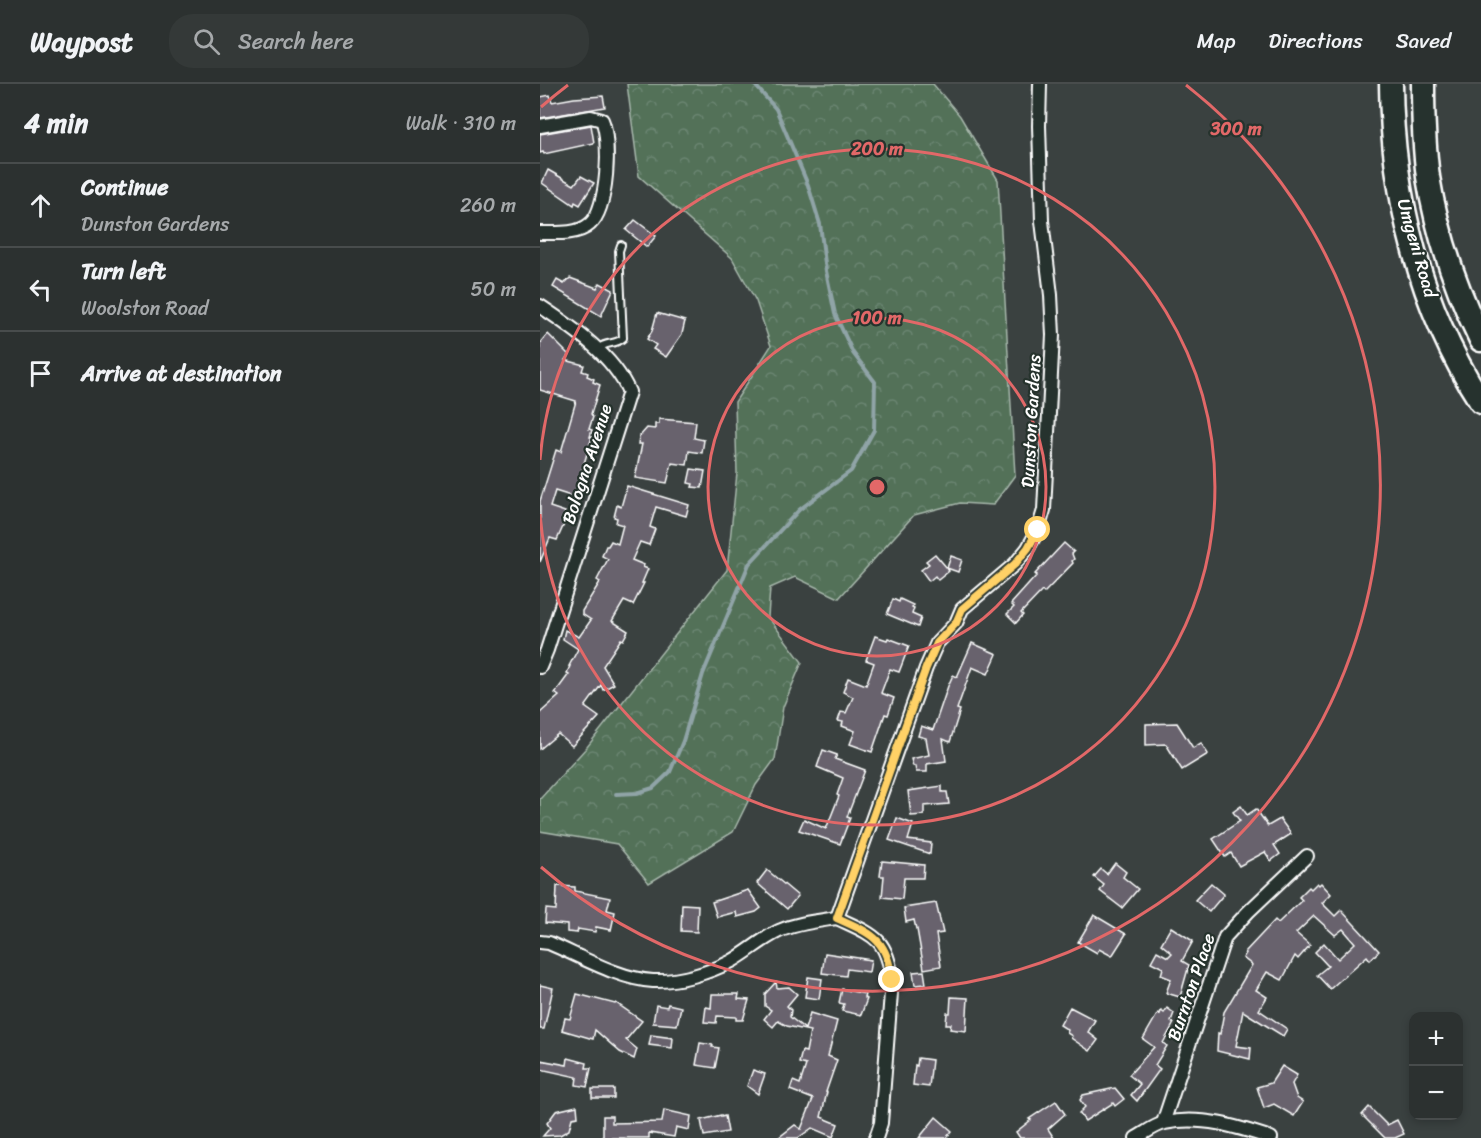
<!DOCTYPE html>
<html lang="en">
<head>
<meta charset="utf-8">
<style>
	:root { --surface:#2c3130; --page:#343938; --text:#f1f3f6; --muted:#a6a9ab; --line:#484c4c }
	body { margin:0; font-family:Sriracha,sans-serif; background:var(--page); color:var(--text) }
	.controls { position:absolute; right:18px; bottom:18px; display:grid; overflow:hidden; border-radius:12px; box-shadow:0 3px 9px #0003 }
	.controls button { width:54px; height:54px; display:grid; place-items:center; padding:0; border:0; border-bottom:2px solid var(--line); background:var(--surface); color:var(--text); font:30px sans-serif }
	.stop { position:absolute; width:18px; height:18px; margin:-14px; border:4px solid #ffd166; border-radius:50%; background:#fff }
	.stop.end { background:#ffd166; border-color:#fff; box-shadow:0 2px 6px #0008 }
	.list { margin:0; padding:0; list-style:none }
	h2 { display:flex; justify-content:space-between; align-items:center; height:78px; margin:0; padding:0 24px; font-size:26px }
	h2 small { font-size:20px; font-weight:400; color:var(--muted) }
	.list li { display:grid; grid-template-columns:39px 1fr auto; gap:18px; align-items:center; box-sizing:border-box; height:84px; padding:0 24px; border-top:2px solid var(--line) }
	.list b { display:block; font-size:22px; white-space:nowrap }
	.list p { margin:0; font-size:20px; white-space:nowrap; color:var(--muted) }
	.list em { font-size:20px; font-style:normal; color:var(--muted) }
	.icon { flex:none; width:33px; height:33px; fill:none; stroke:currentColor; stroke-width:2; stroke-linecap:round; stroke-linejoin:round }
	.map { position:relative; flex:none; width:941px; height:1054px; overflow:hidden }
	header { display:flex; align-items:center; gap:36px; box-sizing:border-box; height:84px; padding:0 30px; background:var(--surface); border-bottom:2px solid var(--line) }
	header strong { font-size:28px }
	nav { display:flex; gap:33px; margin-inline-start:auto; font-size:21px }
	.search { width:420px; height:54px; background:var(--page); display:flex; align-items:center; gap:15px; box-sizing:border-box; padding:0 21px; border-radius:24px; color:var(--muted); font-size:22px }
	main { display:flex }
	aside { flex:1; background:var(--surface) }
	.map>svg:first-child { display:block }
	.forest { fill:url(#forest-crowns); stroke:#a8b8ac; stroke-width:1.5 }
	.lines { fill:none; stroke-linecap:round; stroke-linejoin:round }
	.stream { stroke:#90a4a7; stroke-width:4 }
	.building { fill:#67626d; stroke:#fff; stroke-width:1.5 }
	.lane-casing { stroke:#fff; stroke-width:10 }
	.street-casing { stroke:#fff; stroke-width:16 }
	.highway-casing { stroke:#fff; stroke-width:27 }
	.lane { stroke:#26332d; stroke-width:6 }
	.street { stroke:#26332d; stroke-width:12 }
	.highway { stroke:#26332d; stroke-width:22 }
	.route { stroke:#ffd166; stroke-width:8 }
	.ring { fill:none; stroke:#e26868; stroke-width:3 }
	.labels { text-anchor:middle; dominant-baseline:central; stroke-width:4.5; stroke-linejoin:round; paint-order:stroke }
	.street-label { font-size:18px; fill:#fff; stroke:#26332d }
	.centre { fill:#e26868; stroke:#26332d; stroke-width:3 }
	.ring-label { font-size:18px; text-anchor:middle; font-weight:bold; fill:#e26868; stroke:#26332d; stroke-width:4.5; stroke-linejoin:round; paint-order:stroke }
</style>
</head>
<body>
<header>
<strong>Waypost</strong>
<div class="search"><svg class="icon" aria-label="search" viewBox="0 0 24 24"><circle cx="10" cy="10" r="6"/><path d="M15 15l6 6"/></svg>Search here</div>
<nav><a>Map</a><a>Directions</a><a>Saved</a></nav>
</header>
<main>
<aside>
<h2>4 min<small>Walk · 310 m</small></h2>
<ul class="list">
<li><svg class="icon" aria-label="ahead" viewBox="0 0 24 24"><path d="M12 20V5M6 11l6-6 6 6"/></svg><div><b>Continue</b><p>Dunston Gardens</p></div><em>260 m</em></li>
<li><svg class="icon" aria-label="left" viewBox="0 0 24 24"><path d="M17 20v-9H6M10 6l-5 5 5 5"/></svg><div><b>Turn left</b><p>Woolston Road</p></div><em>50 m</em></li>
<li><svg class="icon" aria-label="arrive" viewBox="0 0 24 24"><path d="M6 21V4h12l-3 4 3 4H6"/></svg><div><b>Arrive at destination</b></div></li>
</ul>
</aside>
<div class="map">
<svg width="941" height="1054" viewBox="0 0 941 1054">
	<defs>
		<pattern id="forest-crowns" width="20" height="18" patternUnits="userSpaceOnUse" patternTransform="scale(1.5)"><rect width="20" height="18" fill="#527159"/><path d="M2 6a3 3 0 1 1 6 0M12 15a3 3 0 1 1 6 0" fill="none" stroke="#6c8672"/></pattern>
	</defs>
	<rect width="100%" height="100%" fill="#3a4140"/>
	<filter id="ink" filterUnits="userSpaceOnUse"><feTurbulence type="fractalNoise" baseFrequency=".0167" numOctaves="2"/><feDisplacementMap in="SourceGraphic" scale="12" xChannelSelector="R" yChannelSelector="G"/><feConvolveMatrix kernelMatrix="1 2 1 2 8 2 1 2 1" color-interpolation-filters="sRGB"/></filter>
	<g filter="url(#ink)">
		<path class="forest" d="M87,0H393L420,32L458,96L475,391L453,421L420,419L374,431L299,514L255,493L230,504L228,533L262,578L243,623L235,675L216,701L193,748L109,799L77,760L0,747V715L47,663L187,486L197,389L195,318L231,262L216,217L192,174L99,92Z"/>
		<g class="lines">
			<path class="stream" d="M76,710L97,709L113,704L130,688L143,657L163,590L209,480L259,426L311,387L334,346L335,298L313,269L295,230L286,187L280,140L268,101L236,25L214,0"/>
		</g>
		<g class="building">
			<path d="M10,11L12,18L34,14L63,12L65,23L0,34V13Z"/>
			<path d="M51,41L54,59L4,70L3,68L0,69V50Z"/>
			<path d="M8,86L34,101L41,92L54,99L40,121L35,118L34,121L2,99Z"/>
			<path d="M95,136L116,152L107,163L86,146Z"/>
			<path d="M30,194L57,204L60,199L73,206L61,232L13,203L17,196L24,200Z"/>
			<path d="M117,229L145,237L142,250L126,273L113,265L116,261L107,255L112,247Z"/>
			<path d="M8,250L29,271L25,276L44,281L42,287L48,289L47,292L54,295L53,298L60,301L51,330L53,333L49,345L52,346L50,353H52L34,413L15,407L10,423L25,428L23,437L25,438L17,456L10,454L0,478V417L16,366L21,368L36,317L0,306V260Z"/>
			<path d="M119,335L156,338L154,354L164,356L162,369L149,367L147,381L132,379L127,399L95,394L102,360H98L99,353L107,344L115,345V340H119Z"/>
			<path d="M151,385L165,387L162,404L152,403L153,400L148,399Z"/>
			<path d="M87,402L149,421L146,432L116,423L110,443L115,445L109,461L100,458L92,476L104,481L103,483L108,485L102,499H104L93,521L84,517L72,537L88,547L83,556L81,555L63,582L74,600L63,606L61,601L45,623L59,633L32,662L18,650L0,665V629L19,612L15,609L29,590L27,589L30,582H29L38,565L23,555L25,546L39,553L51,536L42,530V527L60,498L57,496L68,475L62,472L66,462H68L71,457L78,460L83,441L76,439L77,434L74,433L77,421L81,423Z"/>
			<path d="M524,459L534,468L532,470L534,475L532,477L533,479L504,509L502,507L481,529L483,531L476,539L467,530L474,523L471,520L497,491L495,490Z"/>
			<path d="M395,470L407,484L411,472L422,476L418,488L407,484L409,487L398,496L395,492L389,497L381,486L389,480L386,477Z"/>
			<path d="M353,515L359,518L360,515L373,521L372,523L374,524L372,530L381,534L378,543L347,530Z"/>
			<path d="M335,552L347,556L348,554L369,562L359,588L350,585L341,609L354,614L348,631L345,630L332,668L310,660L315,647L302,642L303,638L298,637L301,628L306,629L313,613L303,608L308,594L326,601L334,579L326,576Z"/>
			<path d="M432,559L457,570L448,590L432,583L417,625L420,626L410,658L403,655L406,677L387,680V688H376L375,682H373L371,675L389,671L386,654L378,652L381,642L393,646L408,602L413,591L417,593Z"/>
			<path d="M637,639L653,664L661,659L668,670L642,686L626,660L606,661V640Z"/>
			<path d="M283,666L297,671L295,675L325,686L307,733L310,734L300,760L259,746L264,735L286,745L299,712L297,711L303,694L277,683Z"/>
			<path d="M402,702V708H407L409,720L384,722V731L371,732L368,707Z"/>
			<path d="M701,722L707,731L716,725L728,742L740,735L751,750L734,761L740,770L731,777L725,768L699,782L691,769L685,773L673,755L700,737L693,728Z"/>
			<path d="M357,734L373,740L368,756L391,759L390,770L349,756Z"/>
			<path d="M342,777L384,781L383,794H364L362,815L342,813L344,792H340Z"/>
			<path d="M575,779L586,788L583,793L598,805L582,824L560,807L564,801L554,793L561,785L567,790Z"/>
			<path d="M227,786L258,812L247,825L217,799Z"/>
			<path d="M671,799L684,810L669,828L655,816Z"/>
			<path d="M777,799L779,801L781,799L791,810L782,819L795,832L801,826L839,867L830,876L827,872L790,905L777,891L788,882L775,868L784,859L798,875L815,859L803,845L795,851L774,832L756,849L770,861L758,875L755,872L742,896L727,888L716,906L727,913L719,926L747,945L743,952L703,927L696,962L711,964L710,975L677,967L678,949L680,950L684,928L712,881L703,874L706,869L705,868L735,836L738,839L762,816L759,813L769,803L771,805Z"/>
			<path d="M17,802L35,803V807L70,814L67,826L75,828L71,846L56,843L55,848L38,845L37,849L27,848V841L5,839L6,825L16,826Z"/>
			<path d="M208,806L221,824L216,828L197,833L196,828L177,833L172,818Z"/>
			<path d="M396,819L403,849L396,850L401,882L384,885L377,845H376L374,836L366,838L364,824Z"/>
			<path d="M142,820L158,821L157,848L141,847Z"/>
			<path d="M554,831L586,850L572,872L559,865L557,869L538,858Z"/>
			<path d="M631,843L653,857L642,877L649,881L640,913L626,909L631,895L621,891L623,884L611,878L617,867L628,873L632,869L621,860Z"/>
			<path d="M285,869L331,876L329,888L307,885L306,892L282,889Z"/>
			<path d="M384,887L386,900L375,901L373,888Z"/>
			<path d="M268,893L282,895L279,915L265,913Z"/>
			<path d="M236,898L237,904L249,903L257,910L247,922L251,926L250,933L265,945L270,929L297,937L288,972L297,976L286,1008H287L281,1033L298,1040L293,1053L272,1044L258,1054H238L255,1041L261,1045L273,1015L250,1006L253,997L260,1000L266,981L259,979L262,967L266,968L270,947L247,942L238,937L233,943L224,935L231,926L225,922V910Z"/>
			<path d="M0,901L13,904L4,945H0Z"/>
			<path d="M302,905L325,910L324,914L327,915L321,931L302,927L304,920L299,919Z"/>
			<path d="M37,910L75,920L76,919L102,937L86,956L97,965L94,975L80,968L55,946L53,955L22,946L25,934L30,935Z"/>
			<path d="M172,910H199L198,915L209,916L203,936H196V933L177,932L176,939L164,938L166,923L171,924Z"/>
			<path d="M411,913L428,914L426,947L410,945L411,940H406L407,929H410Z"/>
			<path d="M128,920L141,923L137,941L113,939L116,921L127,923Z"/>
			<path d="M530,923L555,936L548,948L558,956L550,967L531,954L532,952L527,949L528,946L520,941Z"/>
			<path d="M627,924L634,929L631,937L634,939L623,959L627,962L615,981L620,985L597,1017L591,1011L600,1000L589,991L614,963L603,955L618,929L620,930L621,927L624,929Z"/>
			<path d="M111,951L133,954L132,964L109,961Z"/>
			<path d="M160,959L173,961L172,963L179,964L175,984L156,981Z"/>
			<path d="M28,974L47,979L46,984H51L47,1003L36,1001L37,993L0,985V976L27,981Z"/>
			<path d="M378,974L392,976L389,1003L373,1001L375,981L377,982Z"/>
			<path d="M742,982L757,991L752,1000L757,1014L763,1018L754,1032L734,1020L724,1024L717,1003L731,999Z"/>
			<path d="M213,986L225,990L218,1010L207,1002Z"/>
			<path d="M575,1004L584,1015L575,1022L573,1019L545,1037L539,1029L545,1023L540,1016L543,1011Z"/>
			<rect x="52" y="1005" width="22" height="9"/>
			<path d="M516,1017L525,1030L508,1045L514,1054H480L476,1048L491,1036L489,1035Z"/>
			<path d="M37,1022L38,1033L32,1034L29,1046L20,1051L3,1052L10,1044L7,1039L16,1027Z"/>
			<path d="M829,1023L847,1041L857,1036L864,1050L855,1054H845L822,1031Z"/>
			<path d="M124,1026L151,1032L149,1046L136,1043L134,1053L109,1049V1054H63V1032H72V1039L122,1038Z"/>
			<path d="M181,1031V1033L185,1032L188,1048L164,1052L161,1036Z"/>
			<path d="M396,1033L412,1047L406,1054H379Z"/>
		</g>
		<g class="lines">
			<defs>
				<path id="lane" d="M57,266C66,256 75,262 83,254L79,167L81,161"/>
				<g id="street">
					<path d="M0,42L51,33L62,36C71,56 68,125 50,140C38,151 15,149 0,149"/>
					<path d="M0,222C33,244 73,271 89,308L7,566L0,583"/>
					<path d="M297,834L386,584L397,559L416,539L422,525L475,480L488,464L498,446L504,426L513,251L511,211L502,137L499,42L500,0"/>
					<path d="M297,834C333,851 347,853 352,896L341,1039L336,1054"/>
					<path d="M0,858L9,859C40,872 79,895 113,897C139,898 169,889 192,877C208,868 222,855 239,847C257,839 278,837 297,834"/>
					<path d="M623,1039L685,853L708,828L767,772"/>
					<path d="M596,1054C605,1049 615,1041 625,1039C660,1031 698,1043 731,1054"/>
				</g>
				<g id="highway">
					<path d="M851,0C852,111 880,224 941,318"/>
					<path d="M883,0C883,31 884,62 888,93C897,149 916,205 941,256"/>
				</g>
			</defs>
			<use href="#lane" class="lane-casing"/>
			<use href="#street" class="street-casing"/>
			<use href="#highway" class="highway-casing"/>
			<use href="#lane" class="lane"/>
			<use href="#street" class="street"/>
			<use href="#highway" class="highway"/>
		</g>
	</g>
	<g class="lines" filter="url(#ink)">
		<path class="route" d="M352,896C347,854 332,850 297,834L386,584L397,559L416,539L422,525L475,480L488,464L498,446"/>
	</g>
	<g class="ring">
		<circle cx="337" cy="403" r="169"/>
		<path d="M0 376A338 338 0 1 1 0 430"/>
		<path d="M1 23A507 507 0 0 1 28 1M646 1A507 507 0 1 1 1 783"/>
	</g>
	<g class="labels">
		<g class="street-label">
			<text transform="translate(877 164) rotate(74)">Umgeni Road</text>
			<text transform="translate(491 337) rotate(-87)">Dunston Gardens</text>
			<text transform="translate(47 380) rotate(-72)">Bologna Avenue</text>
			<text transform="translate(651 903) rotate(-71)">Burnton Place</text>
		</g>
	</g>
	<circle cx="337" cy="403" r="9" class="centre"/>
	<g class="ring-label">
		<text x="696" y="51">300 m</text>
		<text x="337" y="71">200 m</text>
		<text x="337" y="240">100 m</text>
	</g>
</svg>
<div class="controls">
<button>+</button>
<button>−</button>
</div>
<div class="stop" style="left:498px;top:446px"></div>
<div class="stop end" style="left:352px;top:896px"></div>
</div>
</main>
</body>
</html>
